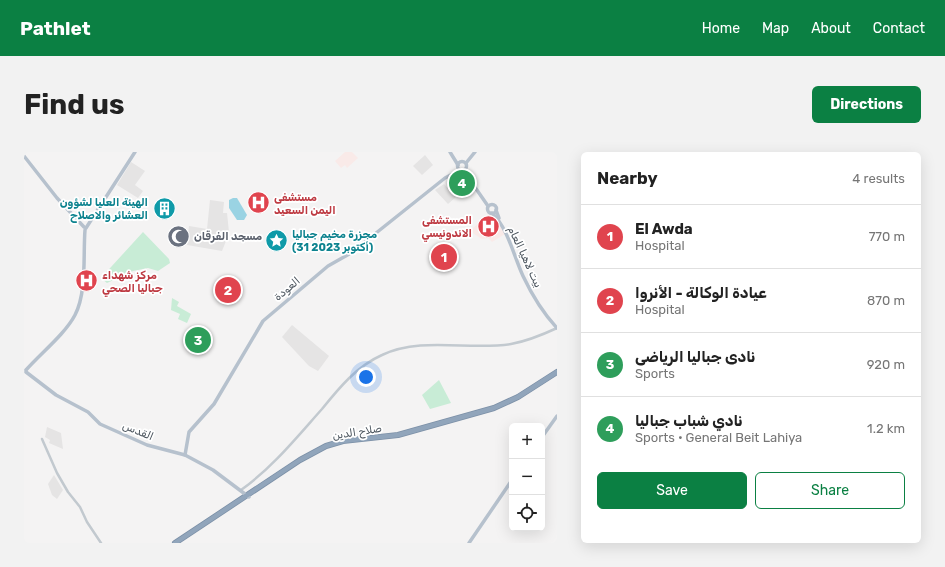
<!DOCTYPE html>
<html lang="en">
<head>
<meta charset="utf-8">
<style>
	:root { --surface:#fff; --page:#f2f2f2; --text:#222; --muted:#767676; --line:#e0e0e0; --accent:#0b8043 }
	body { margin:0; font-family:Rubik,Vazirmatn,sans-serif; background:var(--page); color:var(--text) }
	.controls { position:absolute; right:12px; bottom:12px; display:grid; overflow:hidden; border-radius:6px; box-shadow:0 4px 16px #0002 }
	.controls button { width:36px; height:36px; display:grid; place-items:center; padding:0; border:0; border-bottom:1px solid var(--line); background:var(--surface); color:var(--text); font:20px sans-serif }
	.you { position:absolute; left:342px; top:225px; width:14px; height:14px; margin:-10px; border:3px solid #fff; border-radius:50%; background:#1a73e8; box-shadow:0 0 0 6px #1a73e833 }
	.badge { display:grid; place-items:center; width:26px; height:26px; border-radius:50%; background:var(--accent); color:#fff; font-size:13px; font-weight:700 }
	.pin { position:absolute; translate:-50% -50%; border:2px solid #fff; box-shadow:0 1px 4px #0006 }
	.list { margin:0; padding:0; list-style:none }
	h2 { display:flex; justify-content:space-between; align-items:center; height:52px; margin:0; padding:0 16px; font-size:17px }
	h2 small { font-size:13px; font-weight:400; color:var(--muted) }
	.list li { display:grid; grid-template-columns:26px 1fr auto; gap:12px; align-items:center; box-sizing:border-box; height:64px; padding:0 16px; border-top:1px solid var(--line) }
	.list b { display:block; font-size:15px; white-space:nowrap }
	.list p { margin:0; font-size:13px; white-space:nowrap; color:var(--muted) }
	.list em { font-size:13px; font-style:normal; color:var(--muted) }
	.actions { display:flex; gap:8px; padding:12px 16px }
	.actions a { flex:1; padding:9px 0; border:1px solid var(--accent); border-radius:6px; text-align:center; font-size:14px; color:var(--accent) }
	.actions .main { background:var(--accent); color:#fff }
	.icon { flex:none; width:22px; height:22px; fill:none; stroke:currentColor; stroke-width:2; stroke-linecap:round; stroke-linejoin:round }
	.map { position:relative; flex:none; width:533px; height:391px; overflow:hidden; border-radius:6px }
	header { display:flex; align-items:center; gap:24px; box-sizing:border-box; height:56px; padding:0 20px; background:var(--accent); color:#fff }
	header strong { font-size:19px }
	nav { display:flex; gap:22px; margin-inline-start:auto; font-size:14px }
	.intro { display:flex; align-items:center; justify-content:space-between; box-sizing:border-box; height:96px; padding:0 24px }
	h1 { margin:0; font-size:28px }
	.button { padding:10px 18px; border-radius:6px; background:var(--accent); color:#fff; font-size:14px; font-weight:700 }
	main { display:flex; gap:24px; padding:0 24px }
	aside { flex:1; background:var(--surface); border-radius:6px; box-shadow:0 4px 16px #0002 }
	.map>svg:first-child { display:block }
	.education { fill:#e5e4e4 }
	.medical { fill:#f9eae8 }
	.green { fill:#c8ecd6 }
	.water { fill:#9ad3e3 }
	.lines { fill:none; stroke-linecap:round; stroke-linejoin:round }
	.highway-casing { stroke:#7c90a7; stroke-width:6 }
	.minor { stroke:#c2c9cf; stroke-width:2.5 }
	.major { stroke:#b6c1cd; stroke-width:3.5 }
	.highway { stroke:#91a5bb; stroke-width:4.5 }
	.labels { text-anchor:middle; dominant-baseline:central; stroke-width:3.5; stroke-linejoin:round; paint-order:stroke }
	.health-label { font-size:11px; font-weight:bold; fill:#be3a42; stroke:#fff; text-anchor:start }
	.culture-label { font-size:11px; font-weight:bold; fill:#0d838f; stroke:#fff; text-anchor:end }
	.worship-label { font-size:11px; font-weight:bold; fill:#5b616d; stroke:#fff; text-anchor:start }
	.street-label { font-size:11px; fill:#4c555e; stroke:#fff }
</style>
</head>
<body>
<header>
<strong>Pathlet</strong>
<nav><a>Home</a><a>Map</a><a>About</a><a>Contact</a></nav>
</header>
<div class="intro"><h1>Find us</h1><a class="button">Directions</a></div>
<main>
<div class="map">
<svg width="533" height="391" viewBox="0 0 533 391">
	<rect width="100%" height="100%" fill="#f4f3f3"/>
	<g class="education">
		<path d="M401,3L409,13L398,23L389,14Z"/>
		<path d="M107,10L121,19L111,33L119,39L114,46L93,33Z"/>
		<path d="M420,32L432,45L424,52L411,38Z"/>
		<path d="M186,48L200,50L199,61H203L205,80H202L204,84L198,99L163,93L165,74L183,77Z"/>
		<path d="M268,173L305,204L294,219L285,214L258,185Z"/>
		<path d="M23,275L37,281L39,297L25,291L26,288L21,285Z"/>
		<path d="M30,323L39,338L33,347L28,343L24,332Z"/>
	</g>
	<g class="medical">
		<path d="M321,0H328L334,6L323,16L321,13L317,16L311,9Z"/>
		<path d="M466,63H469L481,82L468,90L464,86L458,87L450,82L446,78Z"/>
		<path d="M416,92L428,108L422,114L408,98Z"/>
	</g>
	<g class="green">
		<path d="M119,80L145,107L146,111L134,119L124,116L109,119L83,131L77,126Z"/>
		<path d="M148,146L155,150L153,154L167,162L163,171L154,167L156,162L147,158Z"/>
		<path d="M415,228L427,251L406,257L398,243Z"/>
	</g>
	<path class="water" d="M209,46H213L223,63L220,68H213L205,56V48Z"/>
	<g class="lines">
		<defs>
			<path id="highway" d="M151,391L276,308L302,294L319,289L374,283L470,256L494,245L533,220"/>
		</defs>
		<use href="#highway" class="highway-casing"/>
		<g class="minor">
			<path d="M18,287L33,321L44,340L56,355L63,370L77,391"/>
			<path d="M217,338C248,316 273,285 298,257C315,236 333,214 358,203C398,184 446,199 487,192C504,189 518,183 533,176"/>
		</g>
		<g class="major">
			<path d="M426,0L434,13"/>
			<path d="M0,4L33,46L60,75"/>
			<circle cx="438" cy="14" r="4.5"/>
			<path d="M442,11L451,0"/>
			<path d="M439,18L464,54"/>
			<circle cx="468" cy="57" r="4.5"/>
			<path d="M472,58L475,66"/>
			<path d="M468,61C484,76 490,105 499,124C508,143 519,161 533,176"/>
			<path d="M62,76L111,0"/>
			<path d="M2,218C17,201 41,182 51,163C63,140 59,103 61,78"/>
			<path d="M2,220L32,243L64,260L76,272L123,293L161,303L189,318L225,345"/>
			<path d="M518,285L533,264"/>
			<path d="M161,303L165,280L190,252L239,169L304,114L327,101L421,26L436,18"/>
			<path d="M445,391L488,328"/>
		</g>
		<use href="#highway" class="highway"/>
	</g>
	<defs>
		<symbol id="hospital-disc" viewBox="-11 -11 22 22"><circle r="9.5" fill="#e0444e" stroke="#fff"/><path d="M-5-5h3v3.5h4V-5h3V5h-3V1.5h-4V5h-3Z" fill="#fff"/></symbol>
		<symbol id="building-disc" viewBox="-11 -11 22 22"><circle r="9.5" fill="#0f9aa8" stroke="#fff"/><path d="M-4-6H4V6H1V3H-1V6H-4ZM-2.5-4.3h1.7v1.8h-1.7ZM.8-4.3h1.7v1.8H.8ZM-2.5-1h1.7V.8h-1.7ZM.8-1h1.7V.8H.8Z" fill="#fff"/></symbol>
		<symbol id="mosque-disc" viewBox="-11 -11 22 22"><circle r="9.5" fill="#6b7280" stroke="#fff"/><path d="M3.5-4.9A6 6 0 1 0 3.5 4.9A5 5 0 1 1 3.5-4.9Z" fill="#fff"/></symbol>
		<symbol id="sight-disc" viewBox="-11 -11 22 22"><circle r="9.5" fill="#0f9aa8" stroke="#fff"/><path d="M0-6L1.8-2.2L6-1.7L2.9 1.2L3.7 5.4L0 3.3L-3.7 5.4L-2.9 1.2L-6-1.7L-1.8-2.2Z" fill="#fff"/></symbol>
	</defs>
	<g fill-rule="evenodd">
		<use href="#hospital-disc" x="222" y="38" width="25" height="25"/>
		<use href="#building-disc" x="128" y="44" width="25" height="25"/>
		<use href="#hospital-disc" x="452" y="62" width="25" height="25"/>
		<use href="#mosque-disc" x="142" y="72" width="25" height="25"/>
		<use href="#sight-disc" x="240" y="76" width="25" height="25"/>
		<use href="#hospital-disc" x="50" y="116" width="25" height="25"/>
	</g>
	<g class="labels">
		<g class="health-label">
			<text x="250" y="45">مستشفى<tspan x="250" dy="13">اليمن السعيد</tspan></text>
			<text x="448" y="68" text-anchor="end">المستشفى<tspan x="448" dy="13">الاندونيسي</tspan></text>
			<text x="78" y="123">مركز شهداء<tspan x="78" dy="13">جباليا الصحي</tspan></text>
		</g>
		<g class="culture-label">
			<text x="124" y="50">الهيئة العليا لشؤون<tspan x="124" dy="13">العشائر والاصلاح</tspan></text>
			<text x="268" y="82" text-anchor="start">مجزرة مخيم جباليا<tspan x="268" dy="13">(31 أكتوبر 2023)</tspan></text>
		</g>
		<g class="worship-label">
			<text x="170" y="84">مسجد الفرقان</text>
		</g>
		<g class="street-label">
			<text transform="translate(501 105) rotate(65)">بيت لاهيا العام</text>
			<text transform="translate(263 137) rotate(-40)">العودة</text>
			<text transform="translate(114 279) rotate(23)">القدس</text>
			<text transform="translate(333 280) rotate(-9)">صلاح الدين</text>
		</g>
	</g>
</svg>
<div class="controls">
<button>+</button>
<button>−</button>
<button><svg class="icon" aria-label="locate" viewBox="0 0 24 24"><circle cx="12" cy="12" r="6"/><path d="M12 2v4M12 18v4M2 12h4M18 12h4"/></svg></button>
</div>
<div class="you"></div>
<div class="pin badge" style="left:420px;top:105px;background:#e0444e">1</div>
<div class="pin badge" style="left:204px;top:138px;background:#e0444e">2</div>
<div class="pin badge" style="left:174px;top:188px;background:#2e9e5b">3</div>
<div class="pin badge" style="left:438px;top:31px;background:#2e9e5b">4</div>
</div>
<aside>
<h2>Nearby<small>4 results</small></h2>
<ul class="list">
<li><span class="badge" style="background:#e0444e">1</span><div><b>El Awda</b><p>Hospital</p></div><em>770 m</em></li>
<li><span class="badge" style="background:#e0444e">2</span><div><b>عيادة الوكالة - الأنروا</b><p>Hospital</p></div><em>870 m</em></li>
<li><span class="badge" style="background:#2e9e5b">3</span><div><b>نادى جباليا الرياضى</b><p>Sports</p></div><em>920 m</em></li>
<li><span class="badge" style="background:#2e9e5b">4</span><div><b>نادي شباب جباليا</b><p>Sports · General Beit Lahiya</p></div><em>1.2 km</em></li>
</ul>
<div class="actions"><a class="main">Save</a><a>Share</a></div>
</aside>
</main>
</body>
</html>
